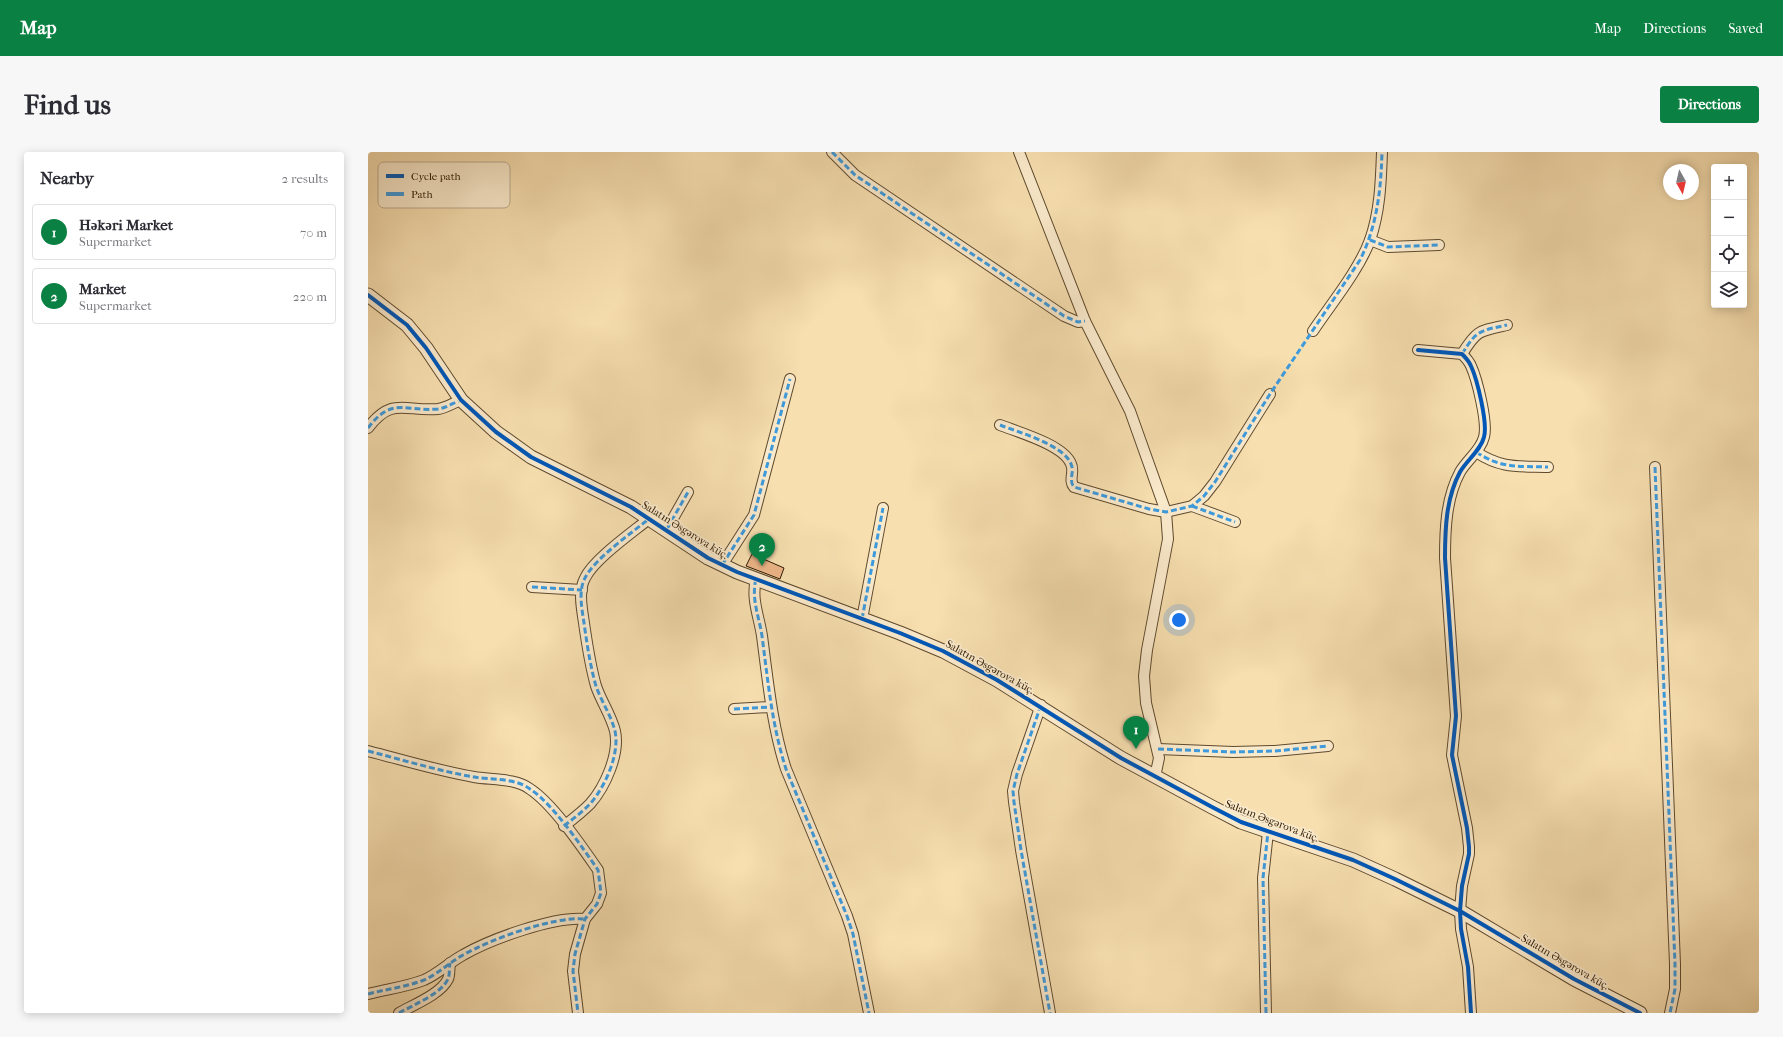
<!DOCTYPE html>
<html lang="en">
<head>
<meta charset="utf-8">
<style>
	:root { --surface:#fff; --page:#f7f7f7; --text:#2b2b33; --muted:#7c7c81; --line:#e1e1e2; --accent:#0b8043 }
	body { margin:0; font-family:"IM FELL French Canon",serif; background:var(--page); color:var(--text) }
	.controls { position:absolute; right:12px; top:12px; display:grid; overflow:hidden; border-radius:4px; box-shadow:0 2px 10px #0003 }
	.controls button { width:36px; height:36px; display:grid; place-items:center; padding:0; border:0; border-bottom:1px solid var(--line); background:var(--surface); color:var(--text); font:20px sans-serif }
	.compass { position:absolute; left:1295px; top:12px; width:36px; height:36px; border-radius:50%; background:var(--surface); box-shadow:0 2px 10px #0003; rotate:172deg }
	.you { position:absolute; left:811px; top:468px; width:14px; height:14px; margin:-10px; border:3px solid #fff; border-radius:50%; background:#1a73e8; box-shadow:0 0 0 6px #1a73e833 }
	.badge { display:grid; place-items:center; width:26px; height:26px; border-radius:50%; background:var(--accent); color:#fff; font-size:13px; font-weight:700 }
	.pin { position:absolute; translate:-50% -33px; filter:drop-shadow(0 1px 2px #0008) }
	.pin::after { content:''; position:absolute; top:21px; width:14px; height:12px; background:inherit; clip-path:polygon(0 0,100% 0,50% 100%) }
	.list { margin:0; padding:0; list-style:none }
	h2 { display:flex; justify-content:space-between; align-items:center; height:52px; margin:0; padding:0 16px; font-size:17px }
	h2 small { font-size:13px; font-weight:400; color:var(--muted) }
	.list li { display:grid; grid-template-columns:26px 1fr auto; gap:12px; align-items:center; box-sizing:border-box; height:56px; margin:0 8px 8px; padding:0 8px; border:1px solid var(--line); border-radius:4px }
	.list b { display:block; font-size:15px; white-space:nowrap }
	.list p { margin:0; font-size:13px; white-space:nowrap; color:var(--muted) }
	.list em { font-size:13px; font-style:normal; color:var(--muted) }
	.icon { flex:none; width:22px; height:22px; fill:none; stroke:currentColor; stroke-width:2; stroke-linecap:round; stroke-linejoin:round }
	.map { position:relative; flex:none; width:1391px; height:861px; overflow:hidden; border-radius:4px }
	header { display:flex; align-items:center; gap:24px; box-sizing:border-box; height:56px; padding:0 20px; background:var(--accent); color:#fff }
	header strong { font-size:19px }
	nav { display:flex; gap:22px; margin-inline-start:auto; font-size:14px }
	.intro { display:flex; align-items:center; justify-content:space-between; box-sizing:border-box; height:96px; padding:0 24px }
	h1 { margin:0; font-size:28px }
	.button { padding:10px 18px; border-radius:4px; background:var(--accent); color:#fff; font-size:14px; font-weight:700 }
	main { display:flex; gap:24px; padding:0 24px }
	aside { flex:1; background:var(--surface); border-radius:4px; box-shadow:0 2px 10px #0003 }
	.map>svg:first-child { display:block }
	.building { fill:#ecb588; stroke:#2c1801 }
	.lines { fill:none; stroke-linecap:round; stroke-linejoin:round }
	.minor-casing { stroke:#5f4a2d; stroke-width:12 }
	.tertiary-casing { stroke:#5f4a2d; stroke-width:15 }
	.minor { stroke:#faeacc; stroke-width:10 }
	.tertiary { stroke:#faeacc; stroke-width:13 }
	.quiet { stroke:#3d9add; stroke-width:3; stroke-dasharray:6 3; stroke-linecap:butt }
	.cycleway-casing { stroke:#faeacc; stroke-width:6 }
	.cycleway { stroke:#0057b8; stroke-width:4 }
	.labels { text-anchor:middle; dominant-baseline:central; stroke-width:3.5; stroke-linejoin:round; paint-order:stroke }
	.street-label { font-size:11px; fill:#2c1801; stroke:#faeacc }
	.key { fill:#faeacc; stroke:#bcab8f; stroke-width:1 }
	.key-label { font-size:11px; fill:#2c1801 }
</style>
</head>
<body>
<header>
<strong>Map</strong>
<nav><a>Map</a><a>Directions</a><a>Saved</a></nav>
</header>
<div class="intro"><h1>Find us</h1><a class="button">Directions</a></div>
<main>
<aside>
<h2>Nearby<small>2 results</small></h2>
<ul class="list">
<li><span class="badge">1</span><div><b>Həkəri Market</b><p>Supermarket</p></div><em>70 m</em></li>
<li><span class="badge">2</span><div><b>Market</b><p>Supermarket</p></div><em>220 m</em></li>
</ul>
</aside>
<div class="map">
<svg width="1391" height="861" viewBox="0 0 1391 861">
	<rect width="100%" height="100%" fill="#f7dfb0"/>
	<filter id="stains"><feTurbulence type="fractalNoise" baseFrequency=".005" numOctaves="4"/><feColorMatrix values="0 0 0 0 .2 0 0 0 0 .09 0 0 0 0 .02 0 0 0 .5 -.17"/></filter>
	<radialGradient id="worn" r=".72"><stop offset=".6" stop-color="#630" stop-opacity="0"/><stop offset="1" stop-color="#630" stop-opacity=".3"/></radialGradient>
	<path class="building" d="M384,402L416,416L412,427L378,414Z"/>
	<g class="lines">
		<defs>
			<g id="minor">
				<path d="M464,0L487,23L696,164L710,170L717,169"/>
				<path d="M651,0L717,169L762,259L798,360L800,387L779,498L776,524L778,551L791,606L787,625"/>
				<path d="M1002,88L1020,95L1071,93"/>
				<path d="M945,179C963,152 991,118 1002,88C1012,60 1013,29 1014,0"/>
				<path d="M1050,198L1094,202C1097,205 1101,209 1103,214C1109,227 1120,271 1116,285C1113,298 1099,308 1092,320C1078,346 1077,377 1077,406L1088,564L1084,603L1099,676L1101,695V702L1094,734L1092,759L1093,777L1100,815L1103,861"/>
				<path d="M1094,202C1109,178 1111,179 1139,173"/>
				<path d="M632,273C650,280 696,293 703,312C707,320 700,328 706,335L781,357L798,360L824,354L836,344L847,330L902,242"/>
				<path d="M0,276C24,244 37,260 70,257C78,256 85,251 93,248"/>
				<path d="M1108,300C1134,317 1150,314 1180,315"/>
				<path d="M1287,315L1307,812V837L1302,861"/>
				<path d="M824,354L867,370"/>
				<path d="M299,377L320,340"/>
				<path d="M354,413L386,363L422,227"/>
				<path d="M388,427C383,447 391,464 394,484C400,529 404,574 418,617L479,764L485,782L501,861"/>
				<path d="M164,435L214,438"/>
				<path d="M494,467L515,356"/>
				<path d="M673,553L649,622L645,639L646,650L653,698L682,861"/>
				<path d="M366,557L402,555"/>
				<path d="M790,597L865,600L907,599L960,594"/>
				<path d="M0,599C35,608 71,619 106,625C123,628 148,626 162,637C185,652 214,695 230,718L233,741L229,752L217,767L207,802L205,819L210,861"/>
				<path d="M196,674C205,667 214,660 222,652C237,635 252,602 247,579C243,563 233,549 228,534C222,513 219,492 216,471C214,457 210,439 217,426C226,407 265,380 282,366"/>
				<path d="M0,842C19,837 38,835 56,828C70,822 82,810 95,803C123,787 186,764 217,767"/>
				<path d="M31,861C45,853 73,842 80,827C82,823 81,816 82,811"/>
				<path d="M898,861L895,726L900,680"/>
			</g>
			<path id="tertiary" d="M0,143L39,173L58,196L93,248L128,280L163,305L263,355L340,406L369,420L532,481L575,499L629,528L753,606L844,655L873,670L985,708L1027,727L1092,759L1206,827L1272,861"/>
		</defs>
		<use href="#minor" class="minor-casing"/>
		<use href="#tertiary" class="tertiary-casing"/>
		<use href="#minor" class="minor"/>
		<use href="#tertiary" class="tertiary"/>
		<g class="quiet">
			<path d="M464,0L487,23L696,164L710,170L717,169"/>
			<path d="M1002,88L1020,95L1071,93"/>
			<path d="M1094,202C1109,178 1111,179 1139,173"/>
			<path d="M632,273C650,280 696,293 703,312C707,320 700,328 706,335L781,357L798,360L824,354L836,344L847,330L902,242L992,108C1009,74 1013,38 1014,0"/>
			<path d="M0,276C24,244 37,260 70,257C78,256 85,251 93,248"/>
			<path d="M1108,300C1134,317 1150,314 1180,315"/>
			<path d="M1287,315L1307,812V837L1302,861"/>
			<path d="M824,354L867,370"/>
			<path d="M299,377L320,340"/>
			<path d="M354,413L386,363L422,227"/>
			<path d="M388,427C383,447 391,464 394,484C400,529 404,574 418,617L479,764L485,782L501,861"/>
			<path d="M164,435L214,438"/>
			<path d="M494,467L515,356"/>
			<path d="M673,553L649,622L645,639L646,650L653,698L682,861"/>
			<path d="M366,557L402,555"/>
			<path d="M790,597L865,600L907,599L960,594"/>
			<path d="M0,599C35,608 71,619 106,625C123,628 148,626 162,637C185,652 214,695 230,718L233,741L229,752L217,767L207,802L205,819L210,861"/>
			<path d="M196,674C205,667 214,660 222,652C237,635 252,602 247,579C243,563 233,549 228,534C222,513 219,492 216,471C214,457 210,439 217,426C226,407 265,380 282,366"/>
			<path d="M0,842C19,837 38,835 56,828C70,822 82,810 95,803C123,787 186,764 217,767"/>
			<path d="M31,861C45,853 73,842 80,827C82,823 81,816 82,811"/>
			<path d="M898,861L895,726L900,680"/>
		</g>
		<defs>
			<g id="cycleway">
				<path d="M0,143L39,173L58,196L93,248L128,280L163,305L263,355L340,406L369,420L532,481L575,499L629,528L753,606L844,655L873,670L985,708L1027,727L1092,759L1206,827L1272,861"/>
				<path d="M1050,198L1094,202C1097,205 1101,209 1103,214C1109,227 1120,271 1116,285C1113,298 1099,308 1092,320C1078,346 1077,377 1077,406L1088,564L1084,603L1099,676L1101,695V702L1094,734L1092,759L1093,777L1100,815L1103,861"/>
			</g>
		</defs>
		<use href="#cycleway" class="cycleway-casing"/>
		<use href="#cycleway" class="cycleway"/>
	</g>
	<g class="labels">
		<g class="street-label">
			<text transform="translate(317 378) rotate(32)">Salatın Əsgərova küç.</text>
			<text transform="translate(622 515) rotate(29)">Salatın Əsgərova küç.</text>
			<text transform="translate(904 669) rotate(21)">Salatın Əsgərova küç.</text>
			<text transform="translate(1197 810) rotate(30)">Salatın Əsgərova küç.</text>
		</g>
	</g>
	<rect x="10" y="10" width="132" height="46" rx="6" class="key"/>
	<rect x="18" y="22" width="18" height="4" fill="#0057b8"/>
	<rect x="18" y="40" width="18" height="4" fill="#3d9add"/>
	<g class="key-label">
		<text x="43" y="28">Cycle path</text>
		<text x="43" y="46">Path</text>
	</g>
	<rect width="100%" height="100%" filter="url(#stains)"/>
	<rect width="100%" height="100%" fill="url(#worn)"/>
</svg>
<div class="controls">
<button>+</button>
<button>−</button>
<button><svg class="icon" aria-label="locate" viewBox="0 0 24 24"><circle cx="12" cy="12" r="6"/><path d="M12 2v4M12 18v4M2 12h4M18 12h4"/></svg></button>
<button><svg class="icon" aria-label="layers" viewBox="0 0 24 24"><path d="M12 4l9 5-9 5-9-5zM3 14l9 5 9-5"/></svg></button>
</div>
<svg class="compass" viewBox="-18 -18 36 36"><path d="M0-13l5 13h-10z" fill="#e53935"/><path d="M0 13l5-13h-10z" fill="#7c7c81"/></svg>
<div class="you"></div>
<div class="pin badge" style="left:768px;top:597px">1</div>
<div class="pin badge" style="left:394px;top:414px">2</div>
</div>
</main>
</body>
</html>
